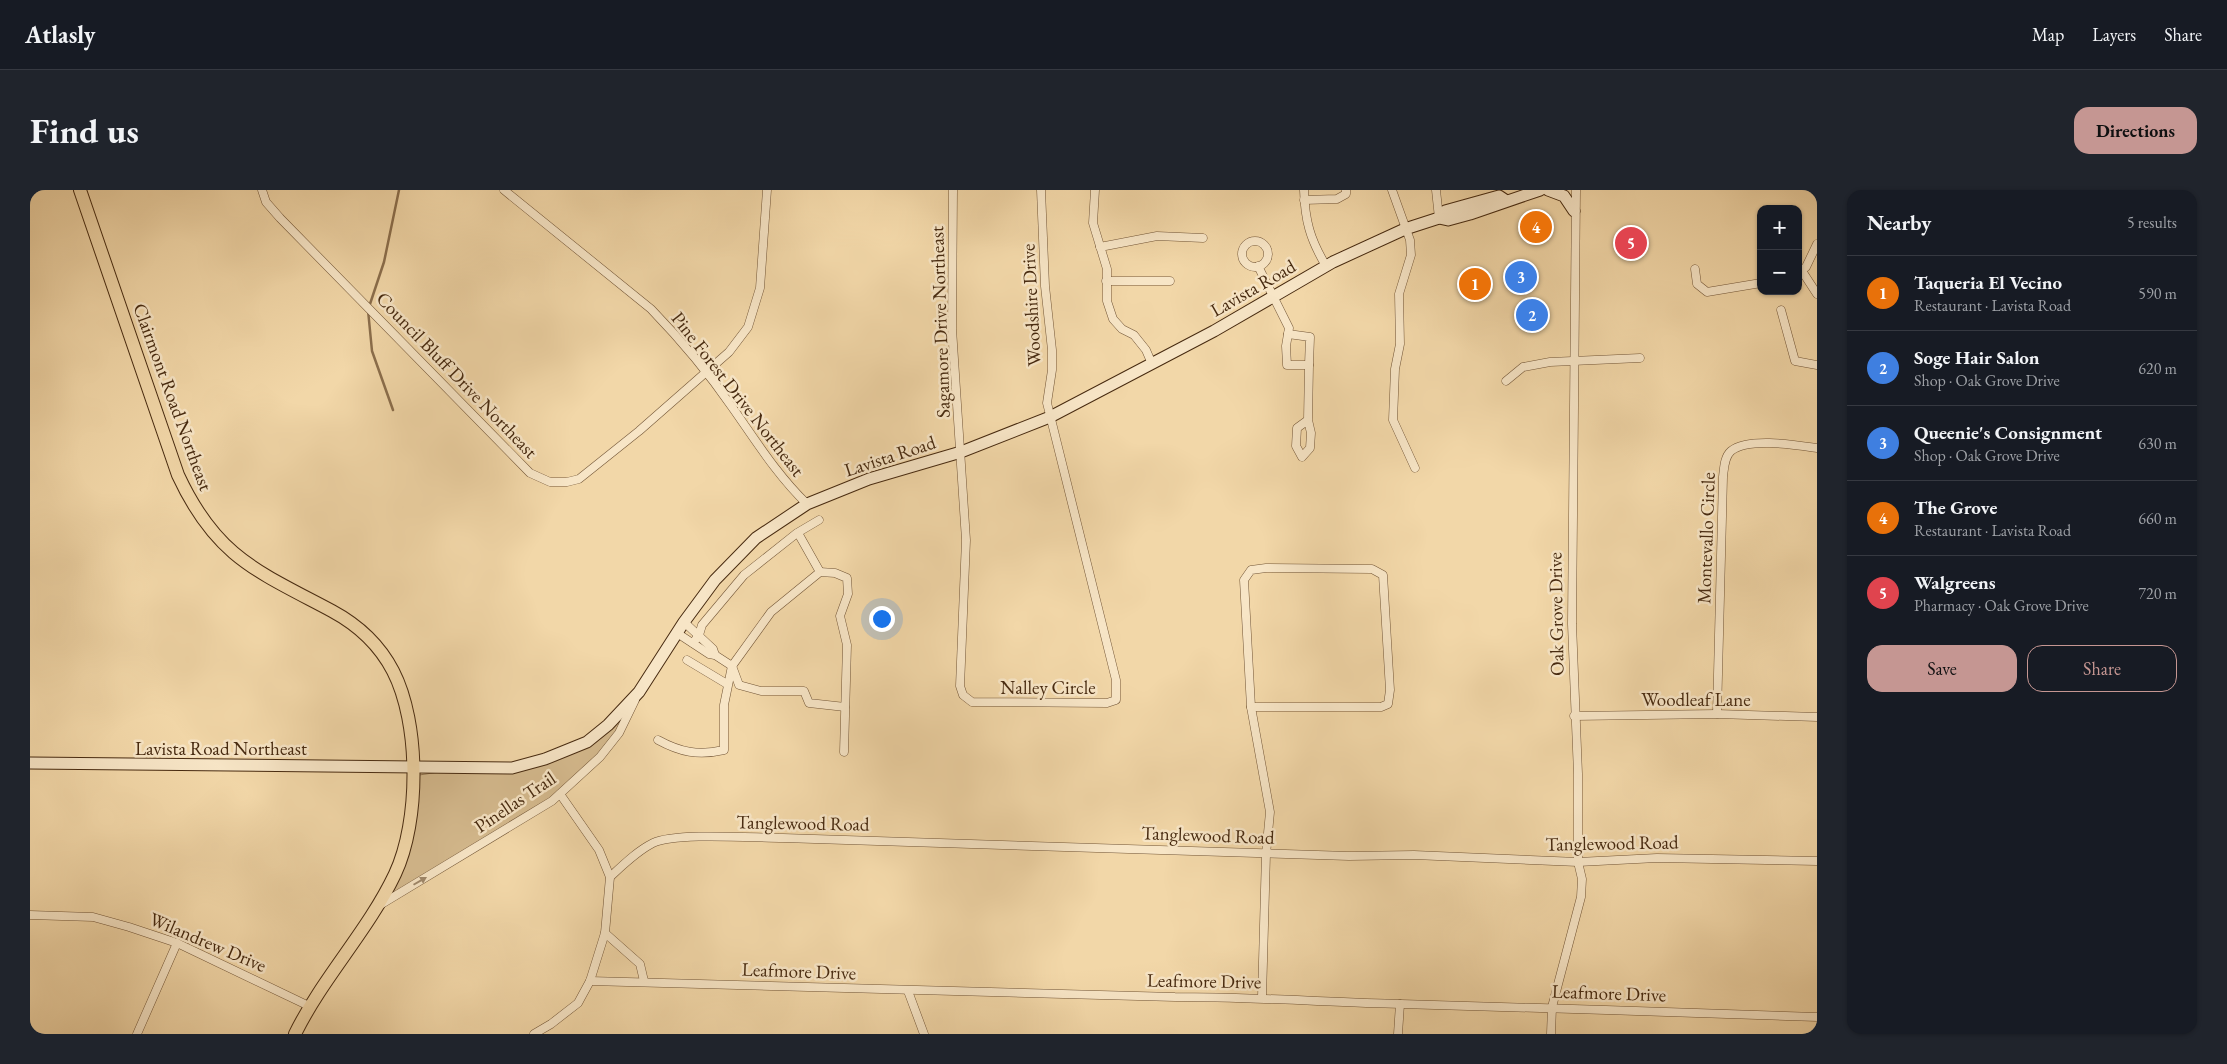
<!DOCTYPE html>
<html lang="en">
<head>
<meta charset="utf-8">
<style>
	:root { --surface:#171b24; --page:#20242c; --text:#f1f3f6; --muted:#9ea1a6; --line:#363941; --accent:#c59692 }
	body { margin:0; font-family:"EB Garamond",serif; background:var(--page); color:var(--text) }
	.controls { position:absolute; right:15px; top:15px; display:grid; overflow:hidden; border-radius:10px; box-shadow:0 1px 4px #0004 }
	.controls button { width:45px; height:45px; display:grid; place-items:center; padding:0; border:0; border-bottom:1px solid var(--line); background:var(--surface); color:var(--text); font:25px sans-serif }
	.you { position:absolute; left:851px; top:428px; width:18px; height:18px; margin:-12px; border:4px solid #fff; border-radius:50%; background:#1a73e8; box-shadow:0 0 0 8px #1a73e833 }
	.badge { display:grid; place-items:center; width:32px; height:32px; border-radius:50%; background:var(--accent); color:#fff; font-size:16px; font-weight:700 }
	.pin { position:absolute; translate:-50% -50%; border:2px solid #fff; box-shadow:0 1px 5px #0006 }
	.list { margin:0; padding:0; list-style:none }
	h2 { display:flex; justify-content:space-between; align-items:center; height:65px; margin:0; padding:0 20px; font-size:21px }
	h2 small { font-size:16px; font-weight:400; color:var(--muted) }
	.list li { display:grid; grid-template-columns:32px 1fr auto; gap:15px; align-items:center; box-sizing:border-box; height:75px; padding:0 20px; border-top:1px solid var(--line) }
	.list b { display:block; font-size:19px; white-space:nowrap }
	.list p { margin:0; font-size:16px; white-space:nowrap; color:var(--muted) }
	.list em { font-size:16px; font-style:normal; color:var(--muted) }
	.actions { display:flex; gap:10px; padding:15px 20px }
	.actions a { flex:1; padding:11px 0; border:1px solid var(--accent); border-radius:15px; text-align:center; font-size:18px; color:var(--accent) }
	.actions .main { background:var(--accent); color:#111 }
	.map { position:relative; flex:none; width:1787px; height:844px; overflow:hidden; border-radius:15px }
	header { display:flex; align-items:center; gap:30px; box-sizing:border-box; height:70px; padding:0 25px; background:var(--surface); border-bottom:1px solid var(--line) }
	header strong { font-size:24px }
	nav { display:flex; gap:28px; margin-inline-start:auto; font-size:18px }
	.intro { display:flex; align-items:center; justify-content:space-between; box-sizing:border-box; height:120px; padding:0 30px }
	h1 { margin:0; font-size:35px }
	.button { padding:12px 22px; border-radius:15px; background:var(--accent); color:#111; font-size:18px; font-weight:700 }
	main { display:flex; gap:30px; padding:0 30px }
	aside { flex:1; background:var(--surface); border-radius:15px; box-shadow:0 1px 4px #0004 }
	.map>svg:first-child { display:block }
	.green { fill:#d5ba8e; stroke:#8e724f }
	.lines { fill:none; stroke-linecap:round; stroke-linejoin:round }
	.stream { stroke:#8b6e4c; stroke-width:2.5 }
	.street-casing { stroke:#725536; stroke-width:9 }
	.secondary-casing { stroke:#472a10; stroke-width:13 }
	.primary-casing { stroke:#472a10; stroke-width:14 }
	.street { stroke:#f7e5c6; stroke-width:8 }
	.secondary { stroke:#f7e5c6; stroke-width:11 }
	.primary { stroke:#f2d7a8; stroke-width:12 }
	.oneway { fill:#9f886b }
	.labels { text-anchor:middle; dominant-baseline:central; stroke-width:5; stroke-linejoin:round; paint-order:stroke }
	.street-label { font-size:19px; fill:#472a10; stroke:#f7e5c6 }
</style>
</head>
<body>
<header>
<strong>Atlasly</strong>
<nav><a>Map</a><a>Layers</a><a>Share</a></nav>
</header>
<div class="intro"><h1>Find us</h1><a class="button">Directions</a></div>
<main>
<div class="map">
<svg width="1787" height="844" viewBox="0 0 1787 844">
	<rect width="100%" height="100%" fill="#f2d7a8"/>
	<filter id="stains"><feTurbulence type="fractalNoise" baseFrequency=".004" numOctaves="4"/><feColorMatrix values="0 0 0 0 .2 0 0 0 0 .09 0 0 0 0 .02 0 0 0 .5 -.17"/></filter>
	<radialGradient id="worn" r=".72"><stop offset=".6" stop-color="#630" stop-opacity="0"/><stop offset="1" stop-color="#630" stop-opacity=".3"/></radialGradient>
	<path class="green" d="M609,502L589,543L530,604L360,706L379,635L382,586L444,577L482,578L557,552Z"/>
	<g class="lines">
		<path class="stream" d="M363,220L342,161L338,120L354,72L369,0"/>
		<defs>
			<g id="street">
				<path d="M232,0L236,12L250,28L500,283L520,292H537L549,289L609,241L699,162L718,137L730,98L737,0"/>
				<path d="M474,0L621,119C650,149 678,182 702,217C726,251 747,285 777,314"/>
				<path d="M923,0L922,139L936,350L930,496L933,505L942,512L1077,513L1086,510V490L1017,213L1022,180V160L1015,96L1011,0"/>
				<path d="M1065,0L1063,33L1077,79V111L1083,129L1092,139L1104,145L1116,160L1122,174"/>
				<path d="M1274,0C1275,31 1280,49 1296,76"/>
				<path d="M1362,0L1380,50L1381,65L1369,104L1370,154L1365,179L1363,230L1385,278"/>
				<path d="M1406,0L1409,28"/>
				<path d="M1274,10L1307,9L1316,4V0"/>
				<circle cx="1225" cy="64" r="13"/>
				<path d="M1070,57L1127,46L1173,48"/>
				<path d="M1228,76L1259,138L1256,156L1257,175H1279L1278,230L1281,243L1280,258L1272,267L1266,256L1267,238L1278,230"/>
				<path d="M1665,79L1667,94L1677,102L1731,93"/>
				<path d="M1772,81L1787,104"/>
				<path d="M1768,83L1776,77L1787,54"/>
				<path d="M1076,91H1140"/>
				<path d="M1751,120L1765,171L1787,175"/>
				<path d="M1258,144L1280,147L1279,175"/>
				<path d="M1476,191L1493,177L1520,172L1610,168"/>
				<path d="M768,343L790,382"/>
				<path d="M1236,378L1342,379L1353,385L1360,500L1358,514L1351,517H1221L1214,390L1221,380Z"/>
				<path d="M654,432L683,459L685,465"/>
				<path d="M647,443L679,464L685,465L702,476L709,495L731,501H774L779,513L815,517"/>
				<path d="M663,453L669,445L672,435L714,385L767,343L789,330"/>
				<path d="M657,470L697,494"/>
				<path d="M1221,517L1240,622L1236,664L1232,807"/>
				<path d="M1687,524L1693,287C1694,279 1694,267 1701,261C1718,247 1766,255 1787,258"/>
				<path d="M1544,526L1687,524L1787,527"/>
				<path d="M628,550C650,562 668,566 694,560V515L702,476L741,422L790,382L805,383L817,388L818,404L810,426L817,455L814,562"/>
				<path d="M580,687C593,675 607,661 623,653C646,642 724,648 753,648L1319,666L1384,665L1548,672L1627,668L1787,671"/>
				<path d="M350,715L522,611L570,567L589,543L605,510"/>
				<path d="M0,725L63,727L99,737L147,753L279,816"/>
				<path d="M575,743L610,774L614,791"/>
				<path d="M560,791L1145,807C1221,807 1296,812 1371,814C1510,818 1648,822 1787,827"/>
				<path d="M878,801L894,844"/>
				<path d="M107,844L147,753"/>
				<path d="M504,844L521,834L548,813L560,791L575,743L580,687L569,660L530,604"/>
				<path d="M1368,844L1370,814"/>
				<path d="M1521,844L1522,817L1551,707L1552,689L1548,672V584L1542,434L1546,0"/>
			</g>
			<g id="secondary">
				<path d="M1518,0L1534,6L1544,21"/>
				<path d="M1409,28L1415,21L1469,6L1475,10"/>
				<path d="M0,573L482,578L515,569L557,552L578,535L609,502L654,432L685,390L726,348L777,314L839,289L931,262L1020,227L1184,141L1303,72L1375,39L1409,28L1418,30L1440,24L1510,0"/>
			</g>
			<path id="primary" d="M50,0L148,285C186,367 227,381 302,421C328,435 350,456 363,481C390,533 390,631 365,684C338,741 293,787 265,844"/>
		</defs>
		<use href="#street" class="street-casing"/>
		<use href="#secondary" class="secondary-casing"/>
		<use href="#primary" class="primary-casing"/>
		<use href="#street" class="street"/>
		<use href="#secondary" class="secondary"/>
		<use href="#primary" class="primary"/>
	</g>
	<defs><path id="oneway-solid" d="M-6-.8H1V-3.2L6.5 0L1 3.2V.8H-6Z" transform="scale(1.25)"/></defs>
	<use class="oneway" href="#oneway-solid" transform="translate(390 691) rotate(-30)"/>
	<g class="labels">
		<g class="street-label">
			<text transform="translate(1223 98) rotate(-30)">Lavista Road</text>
			<text transform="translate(1001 115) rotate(-93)">Woodshire Drive</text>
			<text transform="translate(910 132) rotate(-92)">Sagamore Drive Northeast</text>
			<text transform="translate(427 185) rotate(46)">Council Bluff Drive Northeast</text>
			<text transform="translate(708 204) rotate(52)">Pine Forest Drive Northeast</text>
			<text transform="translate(143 207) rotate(70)">Clairmont Road Northeast</text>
			<text transform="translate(860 266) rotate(-18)">Lavista Road</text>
			<text transform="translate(1676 348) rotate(-88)">Montevallo Circle</text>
			<text transform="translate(1526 424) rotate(-91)">Oak Grove Drive</text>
			<text x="1018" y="497">Nalley Circle</text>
			<text x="1666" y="509">Woodleaf Lane</text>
			<text x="191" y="558">Lavista Road Northeast</text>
			<text transform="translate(485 612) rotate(-34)">Pinellas Trail</text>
			<text transform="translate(773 633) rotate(1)">Tanglewood Road</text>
			<text transform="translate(1178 645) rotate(2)">Tanglewood Road</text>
			<text transform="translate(1582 653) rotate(-1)">Tanglewood Road</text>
			<text transform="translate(178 752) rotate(23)">Wilandrew Drive</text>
			<text transform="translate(769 781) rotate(2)">Leafmore Drive</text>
			<text transform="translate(1174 791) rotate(1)">Leafmore Drive</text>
			<text transform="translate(1579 803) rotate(2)">Leafmore Drive</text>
		</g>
	</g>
	<rect width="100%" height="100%" filter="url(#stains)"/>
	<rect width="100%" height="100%" fill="url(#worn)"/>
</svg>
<div class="controls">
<button>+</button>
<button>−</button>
</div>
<div class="you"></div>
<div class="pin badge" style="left:1445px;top:94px;background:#e8710a">1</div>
<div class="pin badge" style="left:1502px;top:125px;background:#3f7fe0">2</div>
<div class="pin badge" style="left:1491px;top:87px;background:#3f7fe0">3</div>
<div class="pin badge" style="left:1506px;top:37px;background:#e8710a">4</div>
<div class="pin badge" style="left:1601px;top:53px;background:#e0444e">5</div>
</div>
<aside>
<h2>Nearby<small>5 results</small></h2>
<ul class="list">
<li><span class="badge" style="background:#e8710a">1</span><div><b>Taqueria El Vecino</b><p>Restaurant · Lavista Road</p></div><em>590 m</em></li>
<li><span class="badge" style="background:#3f7fe0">2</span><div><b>Soge Hair Salon</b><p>Shop · Oak Grove Drive</p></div><em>620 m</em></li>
<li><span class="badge" style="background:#3f7fe0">3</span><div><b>Queenie's Consignment</b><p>Shop · Oak Grove Drive</p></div><em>630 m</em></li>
<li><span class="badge" style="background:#e8710a">4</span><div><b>The Grove</b><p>Restaurant · Lavista Road</p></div><em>660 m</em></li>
<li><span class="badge" style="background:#e0444e">5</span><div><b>Walgreens</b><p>Pharmacy · Oak Grove Drive</p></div><em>720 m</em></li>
</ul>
<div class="actions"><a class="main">Save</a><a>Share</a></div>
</aside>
</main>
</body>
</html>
